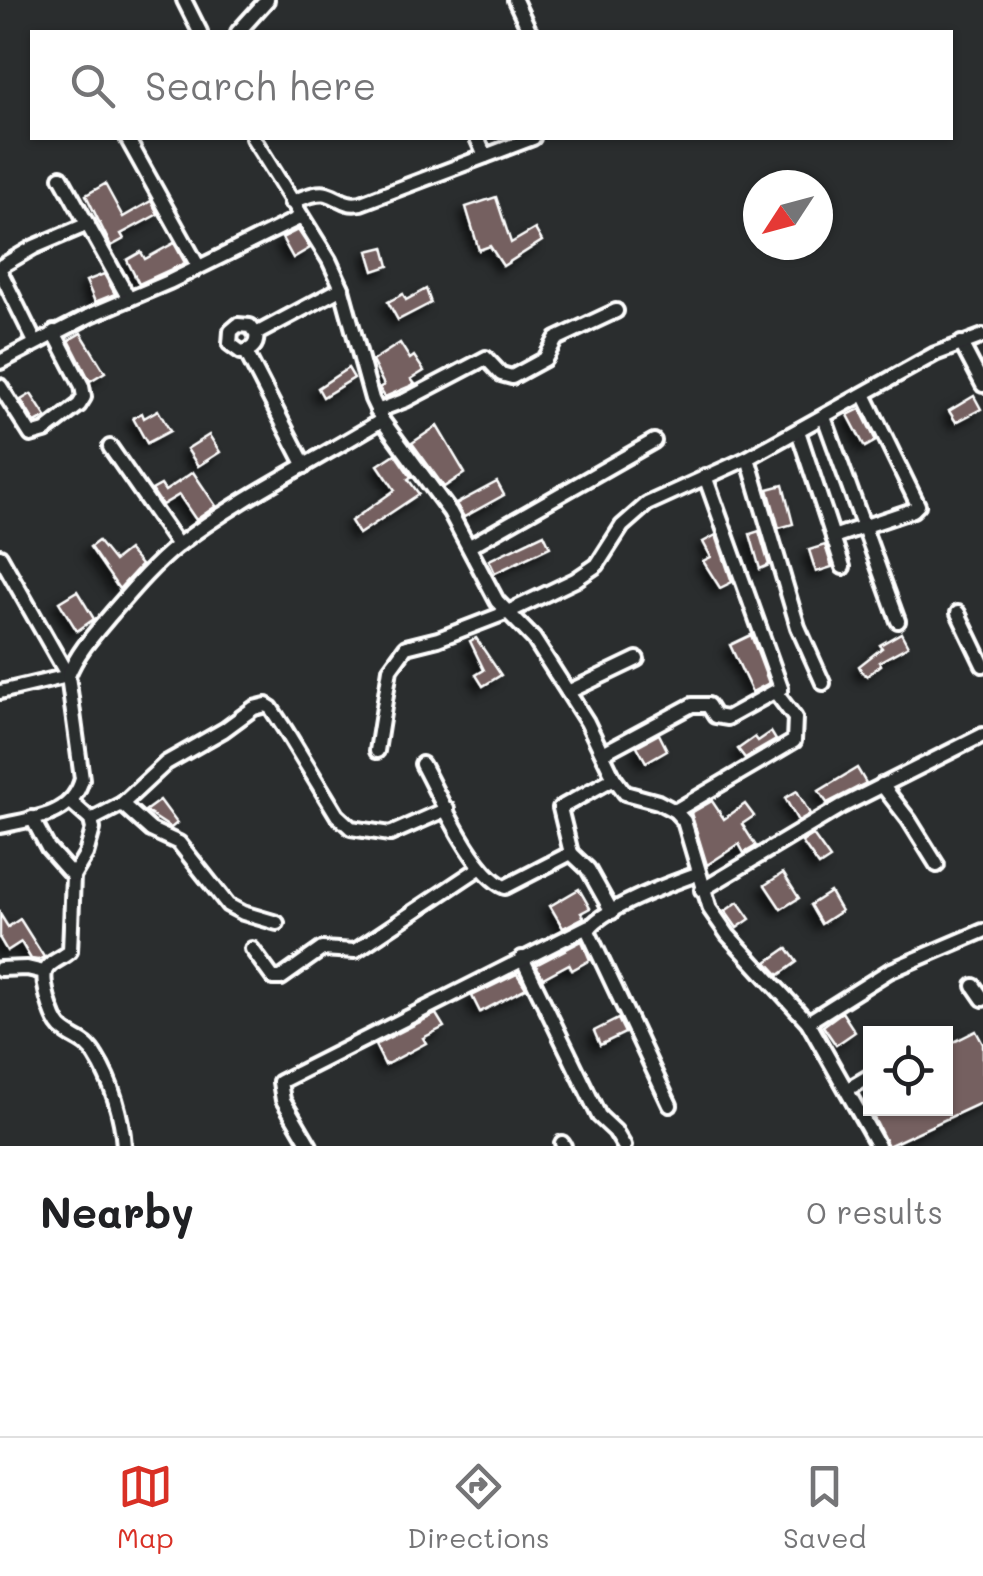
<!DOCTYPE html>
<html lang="en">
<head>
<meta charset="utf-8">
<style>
	:root { --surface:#fff; --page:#f2f2f2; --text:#202124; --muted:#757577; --line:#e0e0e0; --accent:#d93025 }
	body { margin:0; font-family:Mali,sans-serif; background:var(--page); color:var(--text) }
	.controls { position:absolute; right:30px; bottom:30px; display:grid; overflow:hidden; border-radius:0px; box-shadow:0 2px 8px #0004 }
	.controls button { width:90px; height:90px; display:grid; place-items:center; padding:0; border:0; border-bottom:2px solid var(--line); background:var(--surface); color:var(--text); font:50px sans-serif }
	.compass { position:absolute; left:743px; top:170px; width:90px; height:90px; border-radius:50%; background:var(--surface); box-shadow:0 2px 8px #0004; rotate:234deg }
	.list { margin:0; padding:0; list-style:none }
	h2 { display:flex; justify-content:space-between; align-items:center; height:130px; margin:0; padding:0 40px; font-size:42px }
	h2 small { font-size:32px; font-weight:400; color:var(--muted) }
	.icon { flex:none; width:55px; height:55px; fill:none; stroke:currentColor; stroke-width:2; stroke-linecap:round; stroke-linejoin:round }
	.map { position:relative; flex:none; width:983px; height:1146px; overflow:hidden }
	.search { position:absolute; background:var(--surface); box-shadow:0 2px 8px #0004; left:30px; right:30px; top:30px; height:110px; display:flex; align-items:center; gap:25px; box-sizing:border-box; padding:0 35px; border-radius:0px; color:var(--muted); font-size:38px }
	.sheet { height:290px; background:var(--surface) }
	nav { display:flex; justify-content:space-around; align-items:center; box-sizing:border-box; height:140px; border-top:2px solid var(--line); background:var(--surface); font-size:28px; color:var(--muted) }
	nav a { display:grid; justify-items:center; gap:5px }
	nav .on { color:var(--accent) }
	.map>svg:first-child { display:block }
	.building { fill:#746160; stroke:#fff; stroke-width:2.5; filter:url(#shadow) }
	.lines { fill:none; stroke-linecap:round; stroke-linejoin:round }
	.minor-casing { stroke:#fff; stroke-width:20 }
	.minor { stroke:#2a2d2e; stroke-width:12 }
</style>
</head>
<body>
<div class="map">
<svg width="983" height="1146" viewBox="0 0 983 1146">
	<defs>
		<filter id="shadow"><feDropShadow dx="-6" dy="6" stdDeviation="5" flood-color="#0009"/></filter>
	</defs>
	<rect width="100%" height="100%" fill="#2a2d2e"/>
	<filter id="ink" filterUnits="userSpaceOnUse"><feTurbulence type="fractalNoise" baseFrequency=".01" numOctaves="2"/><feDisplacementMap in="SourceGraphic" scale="20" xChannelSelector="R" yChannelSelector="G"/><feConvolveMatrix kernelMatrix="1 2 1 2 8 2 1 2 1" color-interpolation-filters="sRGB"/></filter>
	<g filter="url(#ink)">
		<g class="building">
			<path d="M105,184L123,217L151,201L158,214L121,234L124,239L111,246L86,195Z"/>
			<path d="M496,197L511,243L535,229L542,241L503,266L490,246L479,250L466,207Z"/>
			<path d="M298,230L310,248L293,258L282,238Z"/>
			<path d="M174,243L185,263L139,284L127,260L141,252L145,259Z"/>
			<path d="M384,247L389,266L374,271L368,251Z"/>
			<path d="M104,274L115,294L95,302L86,281Z"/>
			<path d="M426,289L431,303L398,320L388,302L403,294L406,300Z"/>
			<path d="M81,333L105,372L90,381L69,340Z"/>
			<path d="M400,343L410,359L414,356L424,371L411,379L415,384L385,397L379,388L384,385L372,361Z"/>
			<path d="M348,368L354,378L323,397L318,388Z"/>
			<path d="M31,394L46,417L35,423L21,400Z"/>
			<path d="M974,396L981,409L956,422L949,411Z"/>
			<path d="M860,409L876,441L865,447L848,415Z"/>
			<path d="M158,410L170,431L147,443L133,418L142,413L144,418Z"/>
			<path d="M437,426L465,473L444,487L412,443Z"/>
			<path d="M209,435L220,452L198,466L187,449Z"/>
			<path d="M395,454L411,477L408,479L419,494L359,534L351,521L395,490L378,465Z"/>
			<path d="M193,472L216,506L196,520L179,495L162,505L152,490L161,485L165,491Z"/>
			<path d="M497,482L504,495L464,517L456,504Z"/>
			<path d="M783,485L793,524L779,528L768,489Z"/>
			<path d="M759,531L769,565L760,569L750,534Z"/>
			<path d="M544,534L550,547L495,573L489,560Z"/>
			<path d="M716,535L732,582L720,588L703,561L711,557L703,542Z"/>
			<path d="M98,541L114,561L128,550L141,565L119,589L90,547Z"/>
			<path d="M825,545L832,567L816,572L809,550Z"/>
			<path d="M77,591L94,619L77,631L59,602Z"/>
			<path d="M901,633L908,646L879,662L881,665L867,676L862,672L859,666L882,648L880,645Z"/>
			<path d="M751,635L769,683L752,692L730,645Z"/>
			<path d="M476,638L501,675L483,686L476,675L484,670L470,641Z"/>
			<path d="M771,732L776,740L745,758L738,749L755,737L758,741Z"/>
			<path d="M659,734L667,750L646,762L637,746Z"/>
			<path d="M857,768L866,783L827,803L819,791Z"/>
			<path d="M797,791L810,814L798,821L785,798Z"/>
			<path d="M160,800L177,823L171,828L145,811Z"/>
			<path d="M712,801L724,819L745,804L754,816L742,824L756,846L744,853L739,844L707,865L691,813Z"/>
			<path d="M813,835L830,859L819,866L802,842Z"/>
			<path d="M783,873L799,898L781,909L765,885Z"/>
			<path d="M579,889L590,908L581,913L584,917L563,928L550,906Z"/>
			<path d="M830,892L841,911L821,924L810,905Z"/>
			<path d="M738,902L750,919L737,928L725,911Z"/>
			<path d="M0,914L8,927L20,919L44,957L38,960L31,959L21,942L7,951L0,939Z"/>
			<path d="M582,941L590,960L572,970L569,964L543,978L536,965Z"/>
			<path d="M787,948L797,962L779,975L767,962Z"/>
			<path d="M517,974L526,988L480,1012L472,996Z"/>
			<path d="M842,1012L855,1032L836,1045L823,1026Z"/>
			<path d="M436,1014L444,1027L423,1038L426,1043L385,1065L375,1045Z"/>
			<path d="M618,1019L625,1033L600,1045L594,1031Z"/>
			<path d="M976,1031L983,1044V1102L888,1146L869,1108H946V1046Z"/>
		</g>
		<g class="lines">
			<defs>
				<g id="minor">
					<path d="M184,0L200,32"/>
					<path d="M515,0L530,32"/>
					<path d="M238,32L267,0"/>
					<path d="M127,138L198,266"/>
					<path d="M253,138L329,260L341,286L372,399L382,420L450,512L497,601L534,639L587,722L614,778L625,793L658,802L675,811L684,821L710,909L728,935L808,1022L878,1146"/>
					<path d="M477,138L485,156"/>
					<path d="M61,177L129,299"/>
					<path d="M291,202C301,199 316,191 327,194C341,198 344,206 361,203L533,138"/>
					<path d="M0,267L34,247L88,224"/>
					<path d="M0,271L35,342"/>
					<path d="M256,334L250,326L238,325L231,331L230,344L241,352C252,351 258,344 256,334L342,288"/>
					<path d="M961,343L983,385"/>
					<path d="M246,352L305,466"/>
					<path d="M0,362L91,315L169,282L301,217"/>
					<path d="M0,386L31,435L45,431L79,405L84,397L82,386L54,332"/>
					<path d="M377,411L406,400L486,358L501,374L512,377L545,359L556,339L616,311"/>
					<path d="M824,417L898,621"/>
					<path d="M798,431L843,567"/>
					<path d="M110,447L178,545"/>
					<path d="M748,458L798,627L823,683"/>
					<path d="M833,537L913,510L918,505L864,394"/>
					<path d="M470,546L654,441"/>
					<path d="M0,556L68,676L0,692"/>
					<path d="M958,613L983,665"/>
					<path d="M568,692L637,659"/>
					<path d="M377,751L390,669L406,647L438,639L508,612L575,580L597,565L622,526L647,504L748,458L935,354L983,336"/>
					<path d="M603,753L692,705H708L715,716L727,718L781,688L705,476"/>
					<path d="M422,764C439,795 473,874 505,887L571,853L560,808L614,778"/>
					<path d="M882,785L909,820L937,865"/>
					<path d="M72,803L91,820L93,829L86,854L73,876L70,951C64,958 50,961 46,970C40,980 53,1020 61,1028C75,1041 85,1038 96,1057C112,1082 122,1117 124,1146"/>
					<path d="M122,804L166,763L224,730L254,708L266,705L271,708L286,731L337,815L351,828L390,834L447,809"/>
					<path d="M675,811L794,741L795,718L776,693"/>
					<path d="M32,818L48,848L73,876"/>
					<path d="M91,820L122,804L151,830L179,843L228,905L243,913L277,923"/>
					<path d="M0,826C34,818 72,817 82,779L68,676C77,652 96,632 112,613C132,590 153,565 177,546C240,497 314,462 382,420"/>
					<path d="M571,853L588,869L612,912"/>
					<path d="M702,890L842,806L983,735"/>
					<path d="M252,949L273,978H281L322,949L355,951L481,867"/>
					<path d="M522,958L599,1116L615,1131L624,1146"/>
					<path d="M0,969L27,968L44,972"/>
					<path d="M974,986L983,999"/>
					<path d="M808,1022L889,971L983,931"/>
					<path d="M848,1089L870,1076"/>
					<path d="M670,1105L588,931C599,909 672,883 697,874"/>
					<path d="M562,1143L564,1146"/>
					<path d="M310,1146L283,1100L280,1082L589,926"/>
				</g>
			</defs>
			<use href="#minor" class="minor-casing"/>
			<use href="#minor" class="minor"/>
		</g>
	</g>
</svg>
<div class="controls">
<button><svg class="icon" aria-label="locate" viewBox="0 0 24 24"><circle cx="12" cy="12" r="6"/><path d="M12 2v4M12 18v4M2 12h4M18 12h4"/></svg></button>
</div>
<svg class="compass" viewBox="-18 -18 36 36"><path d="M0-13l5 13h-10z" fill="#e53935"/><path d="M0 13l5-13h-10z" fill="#757577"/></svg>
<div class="search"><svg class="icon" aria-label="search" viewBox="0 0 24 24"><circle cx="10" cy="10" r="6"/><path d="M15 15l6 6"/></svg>Search here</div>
</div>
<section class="sheet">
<h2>Nearby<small>0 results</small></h2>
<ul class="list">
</ul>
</section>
<nav>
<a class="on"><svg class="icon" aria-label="map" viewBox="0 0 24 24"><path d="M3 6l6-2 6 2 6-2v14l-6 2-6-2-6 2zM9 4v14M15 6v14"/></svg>Map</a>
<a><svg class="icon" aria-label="directions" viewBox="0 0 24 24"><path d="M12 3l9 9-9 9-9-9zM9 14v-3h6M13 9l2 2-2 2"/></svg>Directions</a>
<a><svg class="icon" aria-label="saved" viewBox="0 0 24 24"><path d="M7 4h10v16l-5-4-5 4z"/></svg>Saved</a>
</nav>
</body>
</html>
